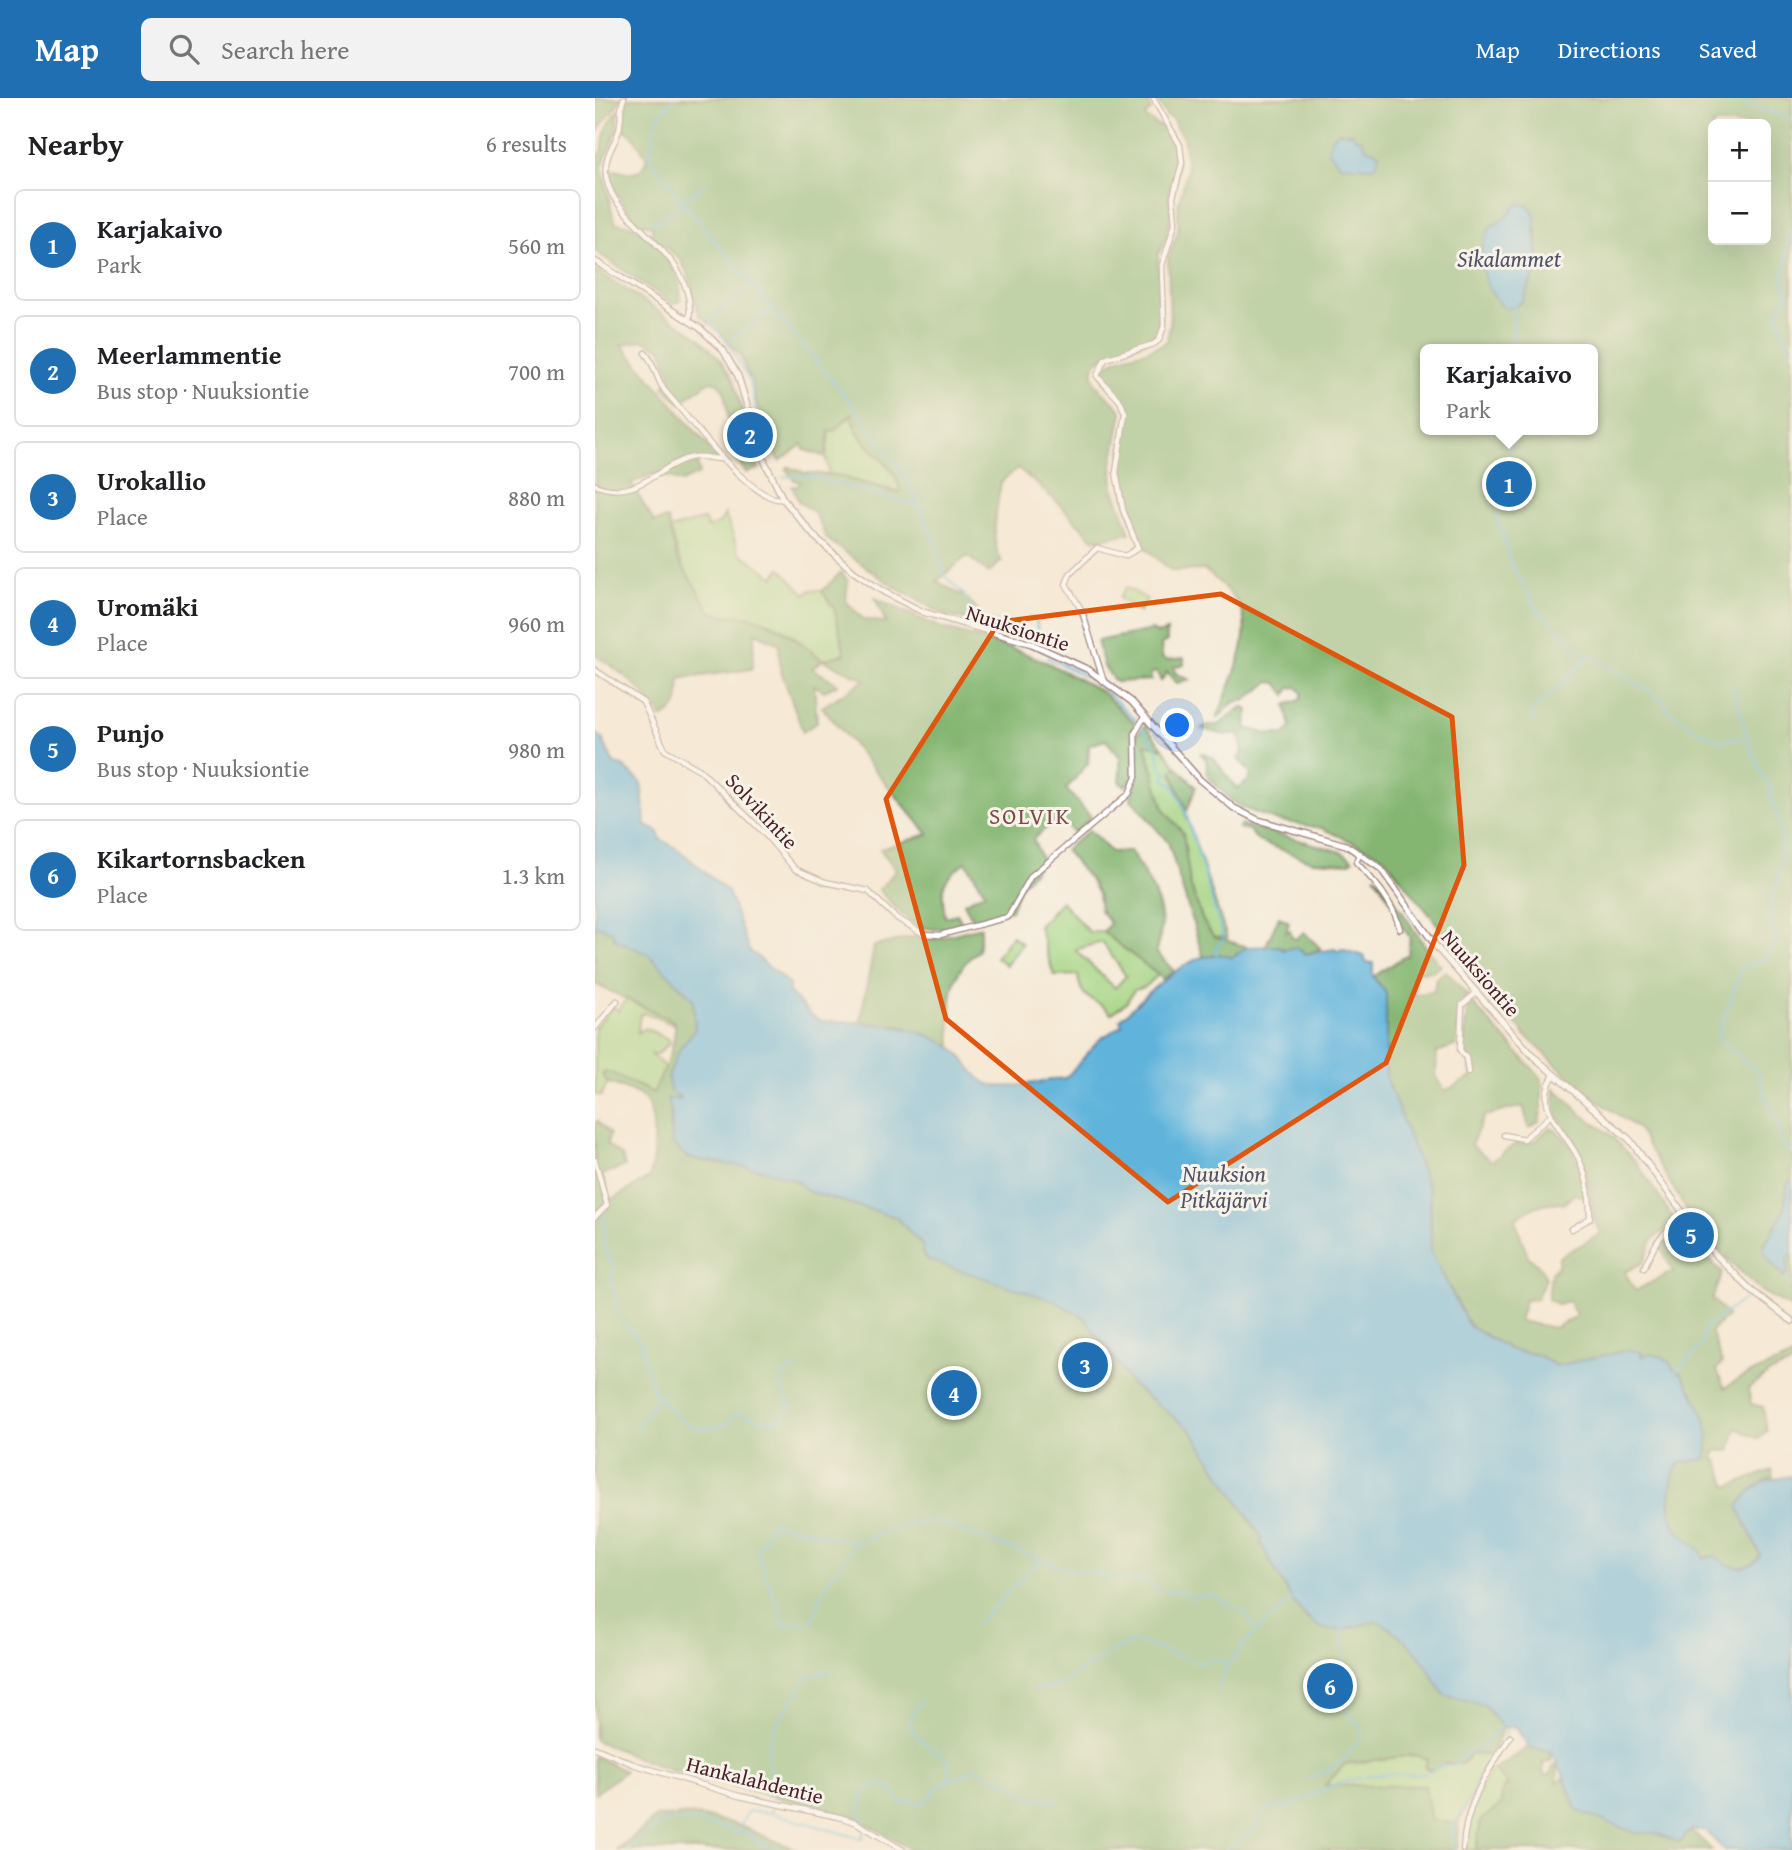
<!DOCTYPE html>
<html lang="en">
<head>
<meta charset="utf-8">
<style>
	:root { --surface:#fff; --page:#f2f2f2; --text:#202124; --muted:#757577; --line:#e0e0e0; --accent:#1f6fb2 }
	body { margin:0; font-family:"Gentium Book Plus",serif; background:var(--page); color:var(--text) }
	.controls { position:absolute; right:21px; top:21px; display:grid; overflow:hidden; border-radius:10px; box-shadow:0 7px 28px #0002 }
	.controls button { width:63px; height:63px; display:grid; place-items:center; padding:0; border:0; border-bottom:2px solid var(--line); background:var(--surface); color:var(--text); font:35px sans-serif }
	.you { position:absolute; left:583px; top:628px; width:24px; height:24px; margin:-18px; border:5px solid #fff; border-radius:50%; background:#1a73e8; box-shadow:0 0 0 10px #1a73e833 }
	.badge { display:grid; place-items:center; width:46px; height:46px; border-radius:50%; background:var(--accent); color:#fff; font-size:23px; font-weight:700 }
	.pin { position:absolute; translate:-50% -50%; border:4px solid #fff; box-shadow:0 2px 7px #0006 }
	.popup { position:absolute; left:825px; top:246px; width:178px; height:91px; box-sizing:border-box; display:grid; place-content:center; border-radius:10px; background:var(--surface); filter:drop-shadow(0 2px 5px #0005); font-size:23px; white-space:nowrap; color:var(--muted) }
	.popup b { font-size:26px; color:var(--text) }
	.popup::after { content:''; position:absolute; left:50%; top:100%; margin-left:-14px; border:14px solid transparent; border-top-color:var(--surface) }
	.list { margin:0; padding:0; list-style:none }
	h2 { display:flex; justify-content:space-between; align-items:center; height:91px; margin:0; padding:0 28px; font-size:30px }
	h2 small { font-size:23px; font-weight:400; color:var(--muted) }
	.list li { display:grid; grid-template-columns:46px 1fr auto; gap:21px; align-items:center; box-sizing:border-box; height:112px; margin:0 14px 14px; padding:0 14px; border:2px solid var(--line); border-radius:10px }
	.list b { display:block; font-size:26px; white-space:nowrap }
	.list p { margin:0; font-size:23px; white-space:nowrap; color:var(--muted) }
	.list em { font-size:23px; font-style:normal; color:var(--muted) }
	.icon { flex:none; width:38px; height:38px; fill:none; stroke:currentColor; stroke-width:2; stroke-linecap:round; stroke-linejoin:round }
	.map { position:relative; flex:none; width:1197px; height:1752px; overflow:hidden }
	header { display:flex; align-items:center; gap:42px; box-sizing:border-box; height:98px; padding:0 35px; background:var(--accent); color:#fff }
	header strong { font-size:33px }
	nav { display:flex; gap:38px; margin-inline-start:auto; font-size:24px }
	.search { width:490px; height:63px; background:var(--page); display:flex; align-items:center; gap:18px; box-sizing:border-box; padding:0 24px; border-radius:10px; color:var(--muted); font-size:26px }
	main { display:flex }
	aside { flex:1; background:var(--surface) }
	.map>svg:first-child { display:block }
	.green { fill:#a5d583; stroke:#787a57; stroke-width:2; fill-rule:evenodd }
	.forest { fill:#84b671; stroke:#676a4e; stroke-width:2; fill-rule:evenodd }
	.water { fill:#61b4dc; stroke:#566a84; stroke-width:2 }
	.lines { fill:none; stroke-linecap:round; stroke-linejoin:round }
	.stream { stroke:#61b4dc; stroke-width:2 }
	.minor-casing { stroke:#a08480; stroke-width:7 }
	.tertiary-casing { stroke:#a08480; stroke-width:8 }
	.minor { stroke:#fff; stroke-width:4.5 }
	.tertiary { stroke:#fff; stroke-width:5 }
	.marked { fill:none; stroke:#e0560e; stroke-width:5; stroke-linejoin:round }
	.labels { text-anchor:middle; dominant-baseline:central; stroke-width:6; stroke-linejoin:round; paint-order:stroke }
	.street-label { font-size:21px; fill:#4a1f2b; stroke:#f7f3e8 }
	.water-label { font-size:23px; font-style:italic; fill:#525369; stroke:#f7f3e8 }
	.neighbourhood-label { font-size:23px; letter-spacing:2px; fill:#7c4945; stroke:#f7f3e8 }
</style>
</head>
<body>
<header>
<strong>Map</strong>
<div class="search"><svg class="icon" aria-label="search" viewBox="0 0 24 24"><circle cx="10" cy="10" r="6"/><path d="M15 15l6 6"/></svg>Search here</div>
<nav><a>Map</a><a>Directions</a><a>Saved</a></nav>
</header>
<main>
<aside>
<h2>Nearby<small>6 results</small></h2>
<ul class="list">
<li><span class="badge">1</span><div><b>Karjakaivo</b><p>Park</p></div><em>560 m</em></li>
<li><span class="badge">2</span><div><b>Meerlammentie</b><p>Bus stop · Nuuksiontie</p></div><em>700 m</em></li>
<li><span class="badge">3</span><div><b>Urokallio</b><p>Place</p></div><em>880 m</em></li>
<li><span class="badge">4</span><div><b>Uromäki</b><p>Place</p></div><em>960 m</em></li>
<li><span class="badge">5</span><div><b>Punjo</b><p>Bus stop · Nuuksiontie</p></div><em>980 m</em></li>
<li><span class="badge">6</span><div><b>Kikartornsbacken</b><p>Place</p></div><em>1.3 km</em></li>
</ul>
</aside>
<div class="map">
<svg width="1197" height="1752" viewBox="0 0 1197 1752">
	<rect width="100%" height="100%" fill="#f7f3e8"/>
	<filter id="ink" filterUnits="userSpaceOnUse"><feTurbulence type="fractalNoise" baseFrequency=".0143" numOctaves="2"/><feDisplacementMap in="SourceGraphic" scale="14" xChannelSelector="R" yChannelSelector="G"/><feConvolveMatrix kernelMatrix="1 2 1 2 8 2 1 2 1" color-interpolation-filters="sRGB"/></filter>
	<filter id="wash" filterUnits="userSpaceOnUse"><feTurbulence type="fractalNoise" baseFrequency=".00686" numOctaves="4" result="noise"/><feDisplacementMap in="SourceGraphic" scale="28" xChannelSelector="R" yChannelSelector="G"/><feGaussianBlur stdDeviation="1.57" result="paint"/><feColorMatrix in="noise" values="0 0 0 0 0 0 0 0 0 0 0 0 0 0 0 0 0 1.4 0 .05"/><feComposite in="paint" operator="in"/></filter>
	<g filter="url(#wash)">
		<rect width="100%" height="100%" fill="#f5e9d5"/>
		<g class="green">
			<path d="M258,315C258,349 302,361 305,394L234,376L231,359L234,333H239Z"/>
			<path d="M130,416L144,454L179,479L185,470L210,496L215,492L227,493L239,510L250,555L228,562C213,551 199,537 184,529C164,518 146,522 125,518C102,514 80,452 75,431L109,421L113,430L125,425Z"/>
			<path d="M531,489L552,501L544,514L524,500Z"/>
			<path d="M550,646L568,650L581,668L577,675L632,840L618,838L608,823L595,786L588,735L569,712Z"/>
			<path d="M466,803L494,834H508L564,876L550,889L539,892L532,904L516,916C504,898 486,908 483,877L459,878L444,828ZM507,844L531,878L520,890L480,852Z"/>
			<path d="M417,838L427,846L411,867L401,859Z"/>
			<path d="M31,901L80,924V927L49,915L45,917L42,935L50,930L73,941L74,945L63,956H56L71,970L58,995L10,973V983L13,985L6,998L0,996V929L19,908L23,913Z"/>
			<path d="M875,1656L896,1657L863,1726L836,1723L729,1688L750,1666L819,1657L867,1666Z"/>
			<path d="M895,1672H899L913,1686L907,1693L906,1707L886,1722L881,1752H870L874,1718Z"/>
		</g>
		<g class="forest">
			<path d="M0,0H27L0,36Z"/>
			<path d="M32,0H552L556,13L551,16V20L570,31L576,38L582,64V77L574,91L576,120L571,141L563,156L566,231C554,255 481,249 501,286C507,296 520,303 527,314L517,366L518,389L535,435L499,442L460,402L423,370L406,384C403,406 393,445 407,463L394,475L372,458L342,483L373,501L392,523L424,528L431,538L350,517L299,489L232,441L219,414L204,404L197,388L202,389L205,384L199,382L191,371L193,369L210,375L241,377L300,395L305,394C304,361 256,348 257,315L239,333H234L231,359L209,352L208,346L185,363L171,338L156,284L145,257L125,234L104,217L95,181L86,162L57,138V128L43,125L36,117L18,90L14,75L18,72C34,75 45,81 52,60L39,39L27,29Z"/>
			<path d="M561,0H1197V1082L1193,1084C1197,1107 1181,1128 1169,1146L1174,1163L1188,1178H1191L1193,1159L1197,1157V1210L1167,1194L1122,1152L1099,1125L1043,1031L992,995L931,938L788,758L727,730L680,722L651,711L636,702L613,679L611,661L605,655L618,659L642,691L654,682L656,676L643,661L648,654L644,635L630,637L606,631L613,627H624L647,609L653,612L651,630L673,636H690L696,630L691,607L705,602L707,595L702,589L695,590L691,597L682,585L674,584L651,602L639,604L622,621C632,590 665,533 641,502C632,491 620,481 610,472L576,473L545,445L547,438H544C529,407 525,382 527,349C529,331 538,325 532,307C528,296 516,292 509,284L507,272C521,254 552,258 572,243L575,227L573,160L583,133V107L592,73L588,37L581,30L578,21L572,19ZM1118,26H1171V142H1118ZM909,121L942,131L943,169L927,204L886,165C887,144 890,132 909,121ZM830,251H998V332H830Z"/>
			<path d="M23,12L22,32L7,69L18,118L21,125C26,126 33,126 37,128C60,138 90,178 85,203L78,206L0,153V62L8,52C6,37 14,25 23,12Z"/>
			<path d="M0,171L105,240L124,260L138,281L164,371L151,375L139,356L129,293L123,285L115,283L85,305L69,289L76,278L67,252L49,242L27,247L126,363L102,362L104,376L87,384L61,375L36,385L59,424L73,421L81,458L116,514C129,521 142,515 155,519C184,526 204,544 228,562L250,556L239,510L227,493L246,474L253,483L251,503L268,521L291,525L280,500L344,529L419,551L453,565L506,593L540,625L538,680L531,688L525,685V659L511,642L494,647L493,665L471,691L496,719L479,735L471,726L458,724L438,741L447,763L424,789L416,812L379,823L369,805L390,794L371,764C345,782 346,788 350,819L362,816L367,825C325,842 312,822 284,792L301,772L285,751L333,736L227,609L270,582L228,562L217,570L243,586L229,593L219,587L222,624L208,634L185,570L184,546L160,535L157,571L85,581C82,604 89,607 67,620C49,591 28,575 0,557Z"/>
			<path d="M557,532L563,536L572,533V543L566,546L567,559L571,562L589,560V567L579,569L580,575L595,582L581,585L572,574L566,583L562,574L556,575V582L520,584L509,568L502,543Z"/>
			<path d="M550,627L568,650L550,646L569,712L588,735L595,786L608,823L618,838L652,849L637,860L625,856L618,860L608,858L573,744L536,701L545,666L542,636Z"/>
			<path d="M581,668L601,689L592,713L577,674Z"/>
			<path d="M646,726L747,754L758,762L753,765L717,763L663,743L654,732L644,730Z"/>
			<path d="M494,732L516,754L535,753C548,774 570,805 566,832C565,839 562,847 561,854L579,873L568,881L508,834L515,825L505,812L503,796L495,782L470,752Z"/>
			<path d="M779,777C806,804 820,840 846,868L838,873L820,874L819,897L839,893L841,880L851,873L873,898L864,905L862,947L842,954L841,978L850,993L877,979L873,958L868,951L872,911L878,906L947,981V1009L944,1024L934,1030L928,1008L889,1018L876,1047L897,1063L920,1046L940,1043L955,1029C980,1042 988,1072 990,1099L979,1096L969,1106C950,1101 934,1110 920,1122L933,1158L946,1170L951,1180L941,1201L930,1202L924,1223L959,1230L982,1218L973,1203L962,1206L953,1201L956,1175L963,1168L964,1159L1005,1136C994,1114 995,1077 983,1050C970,1021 957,1027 960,990L988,1017L1015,1036L1042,1065L1080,1123L1057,1142L1049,1164L1030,1174L1040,1193L1078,1173L1063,1145L1084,1127L1127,1175L1117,1201L1133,1218L1116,1233L1127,1265L1121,1272L1130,1290L1147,1279L1197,1259V1266L1174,1275L1153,1291L1156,1306L1168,1309L1172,1333L1164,1341L1141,1330L1135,1353H1121L1118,1361L1122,1362L1133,1389L1177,1372L1178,1380L1171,1382L1143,1409L1165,1457C1154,1478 1130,1467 1114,1458L1108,1461C1102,1450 1091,1442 1083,1432C1071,1417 1073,1379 1085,1365L1111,1361C1120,1327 1102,1303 1086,1275L1045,1260L983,1263L961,1268L943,1257L916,1252L874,1227L836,1154L835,1095L791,979V895L778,879L813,856L815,839L807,829L800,809Z"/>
			<path d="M684,819L694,824L691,834L695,832L697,840L701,841L709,834L726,851L711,856L706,851L674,850L671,847Z"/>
			<path d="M0,827L16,833L21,842L53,856L98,901L100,931L84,952L73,979L85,1003L73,1001L76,1012L74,1028L93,1060C126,1065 190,1067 212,1093L301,1119L327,1147L460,1203L490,1220L537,1287L596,1332L667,1440L665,1444L710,1520L737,1532L783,1523C818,1543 829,1563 849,1597L890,1608L908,1630L896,1657L875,1656L867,1666L851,1665L839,1672L830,1670L832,1661L819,1657L750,1666L730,1687L830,1688L836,1722L863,1726L862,1752H316L260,1719L67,1670L0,1642V1025L2,1023L15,1036L12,1047L27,1058L30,1068L7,1077L16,1102L55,1079C59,1061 62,1016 50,1002C41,992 22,989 10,983L7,976L15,974L58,995C69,973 81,950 80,924L0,886Z"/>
			<path d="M386,829L383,853C350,877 355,911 356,948L310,929L265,924L279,848L322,838L339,841Z"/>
			<path d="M934,1649L955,1654L956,1663L948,1665L949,1677H955L958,1668L963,1665L962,1685L971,1677L973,1693L1041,1735H1060L1085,1744L1096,1732L1117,1752H881L886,1722L906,1707L907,1693L913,1686L899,1672Z"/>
			<path d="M0,1658L30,1673L0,1696Z"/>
			<path d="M97,1717L138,1725L202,1752H23L61,1719Z"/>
		</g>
		<g class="water">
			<path d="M743,34L758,35L759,39L767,41L771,50L784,55L781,69L745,67L733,53L737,39Z"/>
			<path d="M923,106L933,107L939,114L943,169L927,203L918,210H909C887,189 878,155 896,129L909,121Z"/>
			<path d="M0,635L7,640L19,666L28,668L46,684L51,728L63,733L65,741L83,751L133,794L154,852L194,886V894L217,918L227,923C271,925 314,924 353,947C370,956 378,982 397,987C417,992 448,982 471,980L504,942L527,927L525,922C548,900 570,876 604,860C611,857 617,860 625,856L637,860L652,849L684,848L688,852L701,849L711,856L740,851L744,854L746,851L769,858L771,864L778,865V879L791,895V979L835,1095L836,1154L874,1228L916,1252L943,1257L961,1268L1035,1252L1047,1254L1046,1259L1054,1256L1069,1259L1081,1273L1086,1275C1102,1303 1120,1327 1111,1361L1085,1365C1074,1378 1071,1416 1081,1430C1088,1439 1099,1446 1107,1454L1108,1461L1121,1458C1132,1472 1156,1474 1165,1457L1143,1409C1158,1385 1170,1381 1197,1378V1752H1129L1110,1732H1096L1085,1744L1060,1735H1041L982,1713C971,1689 972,1677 955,1654L934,1649L920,1628L908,1630L890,1608L849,1597C829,1563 818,1543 783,1523C768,1526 749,1533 734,1532C703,1528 680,1469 665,1444L667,1440L596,1332L537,1287L490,1220L460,1203L333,1162L327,1154V1147L301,1119L212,1093L203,1083L170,1072L93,1060L77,1045L76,1012L72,1003V1000L85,1002V999L75,993L73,979L84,952L100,931L98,901L53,856L21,842L16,833L0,827Z"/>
			<path d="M1197,1082V1157L1193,1159L1191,1179L1174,1163L1168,1151L1189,1112L1193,1084Z"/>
		</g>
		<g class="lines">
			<g class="stream">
				<path d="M1135,0L1197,21"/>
				<path d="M78,1L63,19L54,59L88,105L256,304L311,379L342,448L350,478L370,498L386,526L420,530L425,522"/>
				<path d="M56,126L70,119L110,86"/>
				<path d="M1197,131L1188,180L1193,199L1181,216L1197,254"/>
				<path d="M159,187L114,223L133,245L155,284L165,328L170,332"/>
				<path d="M918,210V251"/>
				<path d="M134,244L176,211"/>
				<path d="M911,332L917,343L902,421L915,457L913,460L943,513L974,540L982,551L1062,597L1079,617L1102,632L1124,642L1152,640L1166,675L1176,690C1175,708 1182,711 1185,727C1187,739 1186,758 1185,771C1182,800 1165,809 1182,839C1177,858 1164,865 1146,871L1122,940L1164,975C1167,992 1172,1005 1181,1021C1187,1033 1179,1042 1197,1054"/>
				<path d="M187,379L215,378L325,408"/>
				<path d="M432,518L441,521L443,535L451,537L454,547"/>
				<path d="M452,559L500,583L541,622"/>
				<path d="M1139,590L1152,639"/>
				<path d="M937,623V613L971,583L993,557"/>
				<path d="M547,629L563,653L566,670L572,674L569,679L580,690L591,715L629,841L620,850L622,858"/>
				<path d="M10,1115L9,1149L20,1172L16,1179L22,1215L45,1244L58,1293L88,1323L104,1331L129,1328L143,1315C162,1319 185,1335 196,1308L187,1289V1276L202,1270"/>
				<path d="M1191,1179L1197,1187"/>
				<path d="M1081,1273L1106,1248L1110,1229L1151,1200"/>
				<path d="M41,1331L64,1298"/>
				<path d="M262,1444L232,1484L217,1525L190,1527L162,1454L177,1425L262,1444L318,1424L341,1423L477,1473L502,1474L512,1481L554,1484L565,1493"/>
				<path d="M570,1493L592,1495L598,1500L616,1496L650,1515L660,1531"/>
				<path d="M382,1526L445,1462"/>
				<path d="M598,1563L607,1565L620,1561L632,1566"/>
				<path d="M439,1592L466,1587L514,1555L540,1543L592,1561"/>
				<path d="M623,1593C627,1558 674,1524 698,1500"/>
				<path d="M327,1602L314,1623C318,1641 340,1653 355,1663L353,1684"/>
				<path d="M771,1679C790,1673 808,1679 828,1676C841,1674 844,1665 859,1667L873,1655L886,1653L889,1644L898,1638L905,1627"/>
				<path d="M713,1681C739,1670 757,1661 767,1633L752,1613L756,1578L748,1554V1530"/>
				<path d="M179,1701C182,1683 170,1663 174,1646C180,1620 202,1602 211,1578L235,1573"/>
				<path d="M671,1712L680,1707L689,1710L743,1685L766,1680"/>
				<path d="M176,1715L267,1741L269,1733"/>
				<path d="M270,1725L264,1714L269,1694L281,1686L291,1687L307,1705L316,1702L323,1707L337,1698L340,1690L381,1670L420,1689L430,1700L462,1703"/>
				<path d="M143,1733L153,1713L176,1715L177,1709"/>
				<path d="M32,1752L68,1725L81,1723H98L156,1737L163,1744L184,1752"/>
				<path d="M631,1752L659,1732L668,1715"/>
				<path d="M860,1752L857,1729L874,1704L884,1677L906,1648L913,1629"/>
			</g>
		</g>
	</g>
	<g filter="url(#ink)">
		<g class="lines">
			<defs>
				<g id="minor">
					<path d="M29,0C24,10 27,21 24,32C21,44 12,54 11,67C4,123 104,149 94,222"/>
					<path d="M50,255C60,265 61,281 70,293C92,317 157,406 188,401"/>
					<path d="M0,387C44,405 65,364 99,359C108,358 119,361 127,361"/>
					<path d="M0,572L48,604L70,652L105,672L169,735L200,771L230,784L273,793L300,819L329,836L345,837L413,819L436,778L534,696L541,679L540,635L550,618"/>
					<path d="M508,581L487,513L471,486L475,476L502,450L530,458L543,450L528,412L521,374L530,315L525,303L502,278L510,261L559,246L564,242L569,228L567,167L580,126L578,99L587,65L585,47L558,0"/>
					<path d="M765,755L761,764C781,785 797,802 805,831"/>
					<path d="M0,930L22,903"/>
					<path d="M873,974L871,960L865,952L867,907L881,895"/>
					<path d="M958,979C936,1012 976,1037 986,1066C993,1082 995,1102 995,1120L977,1131"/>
					<path d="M909,1037L929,1041L955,1018"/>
					<path d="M0,1062L12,1107L0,1119"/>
					<path d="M1049,1170C1059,1146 1067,1133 1090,1120"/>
					<path d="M0,1650L38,1666L144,1698L244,1719L260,1724L308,1752"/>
					<path d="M868,1752C870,1706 891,1676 915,1639"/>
				</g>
				<path id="tertiary" d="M0,163L105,230L128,252L143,278L168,360L188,401L219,438L259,474L289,494L328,514L437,546L494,572L537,604L605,682L639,710L663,722L751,747L786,771L843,851L939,959L1035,1042L1113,1149L1157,1193L1197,1223"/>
			</defs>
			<use href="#minor" class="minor-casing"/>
			<use href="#tertiary" class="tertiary-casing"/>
			<use href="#minor" class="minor"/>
			<use href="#tertiary" class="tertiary"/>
		</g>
	</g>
	<path d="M0 0H1197V1752H0ZM626,496L857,619L869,767L791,965L573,1104L351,921L291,701L404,524Z" fill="#f5e9d5" fill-opacity=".55" fill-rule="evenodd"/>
	<path class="marked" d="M626,496L857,619L869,767L791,965L573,1104L351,921L291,701L404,524Z"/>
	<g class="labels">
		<g class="street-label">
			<text transform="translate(423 530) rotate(18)">Nuuksiontie</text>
			<text transform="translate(167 713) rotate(47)">Solvikintie</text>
			<text transform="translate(886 875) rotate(49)">Nuuksiontie</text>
			<text transform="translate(160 1682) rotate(14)">Hankalahdentie</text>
		</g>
		<g class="water-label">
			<text x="914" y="160">Sikalammet</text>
			<text x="629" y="1075">Nuuksion<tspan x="629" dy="26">Pitkäjärvi</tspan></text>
		</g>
		<g class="neighbourhood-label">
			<text x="435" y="717">SOLVIK</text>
		</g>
	</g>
</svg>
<div class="controls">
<button>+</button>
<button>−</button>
</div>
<div class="you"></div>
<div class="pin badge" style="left:914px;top:386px">1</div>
<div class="popup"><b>Karjakaivo</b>Park</div>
<div class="pin badge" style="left:155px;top:337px">2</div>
<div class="pin badge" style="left:490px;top:1267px">3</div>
<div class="pin badge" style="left:359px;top:1295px">4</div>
<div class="pin badge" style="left:1096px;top:1137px">5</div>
<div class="pin badge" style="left:735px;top:1588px">6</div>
</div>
</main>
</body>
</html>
